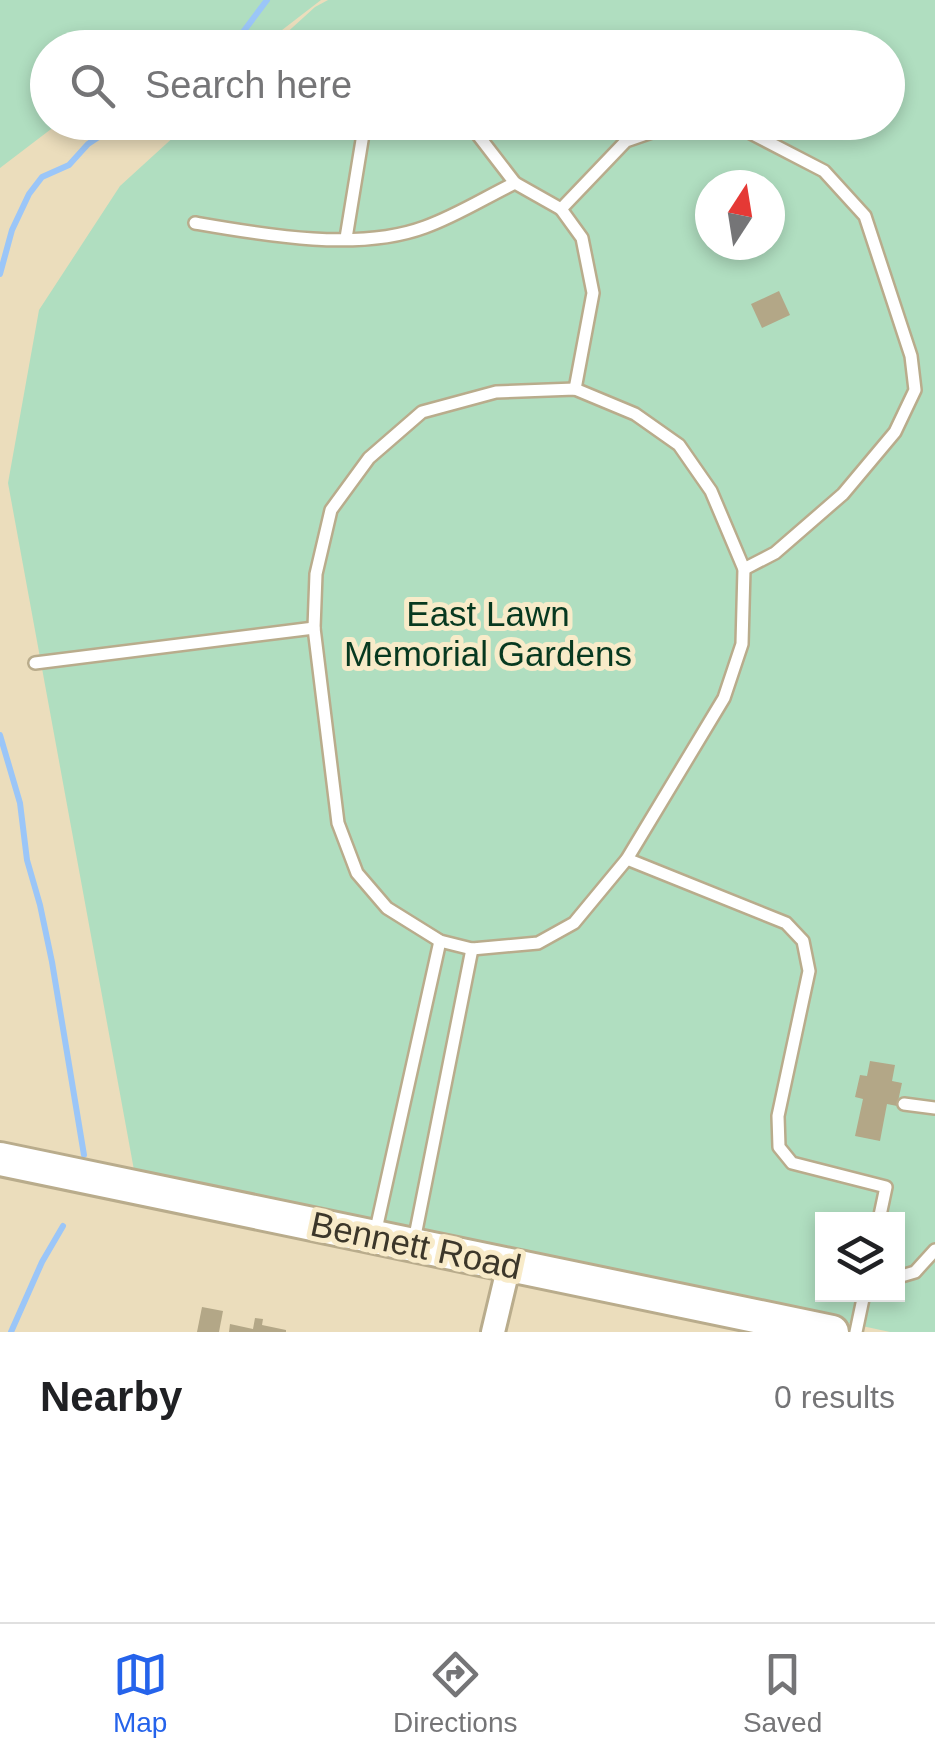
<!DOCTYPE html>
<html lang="en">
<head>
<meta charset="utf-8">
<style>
	:root { --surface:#fff; --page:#f2f2f2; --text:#202124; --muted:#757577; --line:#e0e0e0; --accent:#2563eb }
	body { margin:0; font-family:Helvetica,sans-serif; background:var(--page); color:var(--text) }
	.controls { position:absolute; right:30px; bottom:30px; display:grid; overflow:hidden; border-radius:0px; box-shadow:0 5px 15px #0003 }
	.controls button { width:90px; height:90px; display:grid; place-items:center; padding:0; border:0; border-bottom:2px solid var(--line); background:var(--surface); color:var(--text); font:50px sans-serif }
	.compass { position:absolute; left:695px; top:170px; width:90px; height:90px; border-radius:50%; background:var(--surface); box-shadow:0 5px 15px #0003; rotate:12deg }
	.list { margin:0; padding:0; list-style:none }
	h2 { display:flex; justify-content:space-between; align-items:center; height:130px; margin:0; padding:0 40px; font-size:42px }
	h2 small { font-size:32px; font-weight:400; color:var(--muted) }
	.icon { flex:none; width:55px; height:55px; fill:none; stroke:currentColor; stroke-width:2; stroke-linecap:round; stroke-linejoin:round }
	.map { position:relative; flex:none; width:935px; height:1332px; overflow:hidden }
	.search { position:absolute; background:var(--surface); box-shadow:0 5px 15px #0003; left:30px; right:30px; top:30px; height:110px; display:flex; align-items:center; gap:25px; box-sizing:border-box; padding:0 35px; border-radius:55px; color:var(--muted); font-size:38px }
	.sheet { height:290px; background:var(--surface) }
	nav { display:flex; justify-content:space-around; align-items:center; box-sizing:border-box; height:140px; border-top:2px solid var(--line); background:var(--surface); font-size:28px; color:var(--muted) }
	nav a { display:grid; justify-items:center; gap:5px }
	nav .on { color:var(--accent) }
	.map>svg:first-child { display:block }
	.green { fill:#b0dec0; fill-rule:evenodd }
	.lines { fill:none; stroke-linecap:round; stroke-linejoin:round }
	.stream { stroke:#9bc6f8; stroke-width:6 }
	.building { fill:#b3a787 }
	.lane-casing { stroke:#b9ac8c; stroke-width:16 }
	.street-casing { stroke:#b9ac8c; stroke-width:28 }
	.secondary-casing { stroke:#b9ac8c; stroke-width:38 }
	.lane { stroke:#fff; stroke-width:11 }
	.street { stroke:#fff; stroke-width:22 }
	.secondary { stroke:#fff; stroke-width:32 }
	.labels { text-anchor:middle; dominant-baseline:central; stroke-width:10; stroke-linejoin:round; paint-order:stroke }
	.park-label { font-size:35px; fill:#073920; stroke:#f8ebc9 }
	.street-label { font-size:35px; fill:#3c372a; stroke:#f8ebc9 }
</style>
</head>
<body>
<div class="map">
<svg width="935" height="1332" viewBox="0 0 935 1332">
	<rect width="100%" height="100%" fill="#ebddbc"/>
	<g class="green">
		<path d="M0,0H321L260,47L48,48V122L59,123L0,168Z"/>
		<path d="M328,0H935V1332H890L134,1170L8,483L39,310L120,186L189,123L888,122V48L271,47L315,7ZM710,185H770V245H710ZM822,1220H898V1294H822Z"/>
	</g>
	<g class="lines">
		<g class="stream">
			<path d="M231,48L267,0"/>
			<path d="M0,274L12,230L29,194L42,177L69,165L88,144L121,122"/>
			<path d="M0,735L20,803L27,860L40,905L52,962L84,1155"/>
			<path d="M11,1332L42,1262L63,1226"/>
		</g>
	</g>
	<g class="building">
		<path d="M779,291L790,315L762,328L751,304Z"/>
		<path d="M870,1061L895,1065L892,1081L902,1083L897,1106L887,1104L880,1141L855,1136L863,1099L855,1097L860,1075L867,1076Z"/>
		<path d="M202,1307L223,1311L219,1332H197Z"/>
		<path d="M255,1318L263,1319L262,1325L286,1330V1332H229L230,1324L253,1329Z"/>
	</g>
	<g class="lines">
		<defs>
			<g id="lane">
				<path d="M468,122L515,183L561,209"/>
				<path d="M697,122L741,128L824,171L865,216L911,356L915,390L895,432L843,494L775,553L744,569"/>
				<path d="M195,223C264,235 358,252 425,227C456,216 486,197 515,183"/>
				<path d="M346,238L365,122"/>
				<path d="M575,389L635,414L679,445L711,491L744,569L742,644L724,698L627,859L574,923L538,943L472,949L440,941L387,908L357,873L338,823L314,628L316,574L331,510L369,458L422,412L496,392Z"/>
				<path d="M575,389L593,293L582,238L561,209L626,141L681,122"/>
				<path d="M35,663L314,628"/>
				<path d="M627,859L786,923L803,941L809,971L778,1116L779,1147L792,1163L886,1187L879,1220"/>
				<path d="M904,1104L935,1108"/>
				<path d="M375,1234L440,941"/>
				<path d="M414,1241L472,949"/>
				<path d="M898,1277L915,1272L935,1250"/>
				<path d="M856,1332L864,1294"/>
			</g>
			<path id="street" d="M493,1332L509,1265"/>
			<path id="secondary" d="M0,1159L832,1332"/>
		</defs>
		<use href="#lane" class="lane-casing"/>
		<use href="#street" class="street-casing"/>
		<use href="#secondary" class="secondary-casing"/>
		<use href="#lane" class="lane"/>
		<use href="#street" class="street"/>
		<use href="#secondary" class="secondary"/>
	</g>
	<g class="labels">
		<g class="park-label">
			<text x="488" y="613">East Lawn<tspan x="488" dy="40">Memorial Gardens</tspan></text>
		</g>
		<g class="street-label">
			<text transform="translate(416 1245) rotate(12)">Bennett Road</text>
		</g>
	</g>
</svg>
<div class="controls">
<button><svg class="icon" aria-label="layers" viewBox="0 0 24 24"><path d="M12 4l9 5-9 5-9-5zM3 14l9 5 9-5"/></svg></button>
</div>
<svg class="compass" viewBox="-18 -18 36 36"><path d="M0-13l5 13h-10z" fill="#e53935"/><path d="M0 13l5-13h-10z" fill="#757577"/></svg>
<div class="search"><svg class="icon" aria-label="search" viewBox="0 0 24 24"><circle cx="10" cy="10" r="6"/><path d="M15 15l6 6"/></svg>Search here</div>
</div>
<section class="sheet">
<h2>Nearby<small>0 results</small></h2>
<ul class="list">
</ul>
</section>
<nav>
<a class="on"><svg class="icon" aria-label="map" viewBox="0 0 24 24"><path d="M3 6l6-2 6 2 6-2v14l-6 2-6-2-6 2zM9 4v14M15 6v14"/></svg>Map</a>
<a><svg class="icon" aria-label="directions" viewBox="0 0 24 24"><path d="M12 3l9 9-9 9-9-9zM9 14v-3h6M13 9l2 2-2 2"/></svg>Directions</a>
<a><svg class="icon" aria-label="saved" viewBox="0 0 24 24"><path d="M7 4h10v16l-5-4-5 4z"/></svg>Saved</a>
</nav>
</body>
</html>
